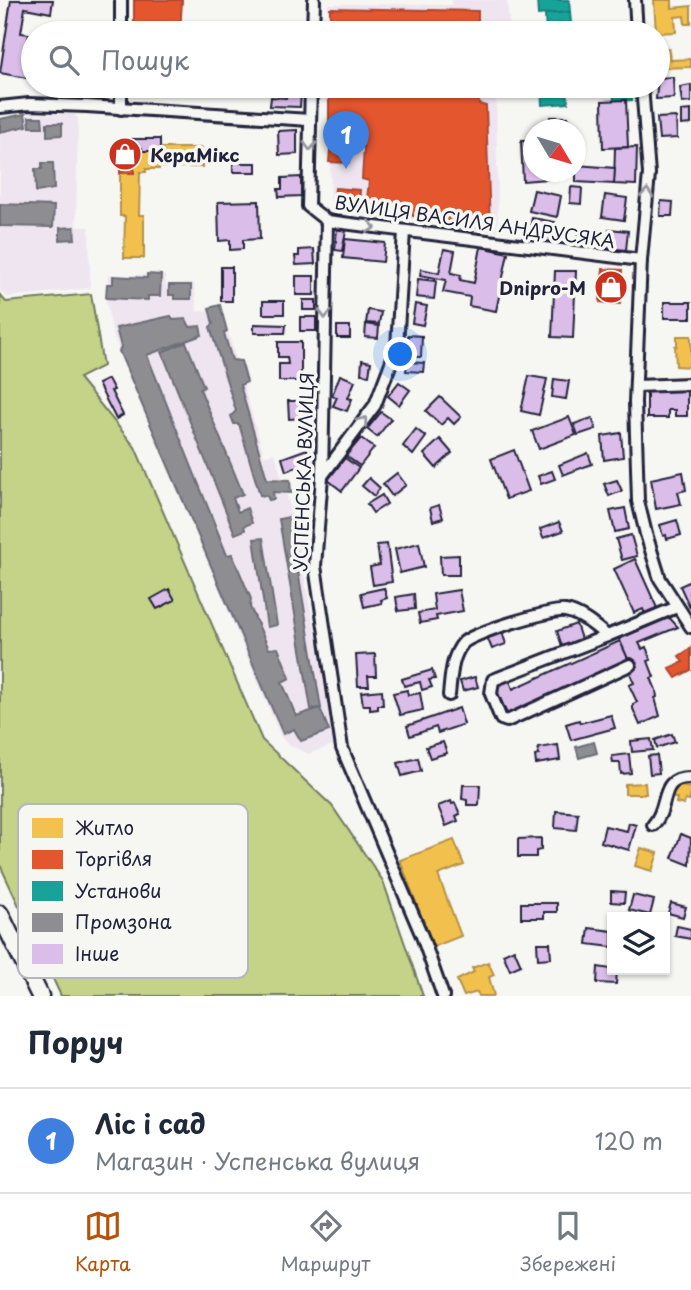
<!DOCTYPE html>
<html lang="uk">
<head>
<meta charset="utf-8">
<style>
	:root { --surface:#fff; --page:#f2f2f3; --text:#1f2937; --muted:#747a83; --line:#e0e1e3; --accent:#b45309 }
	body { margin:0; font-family:"Playpen Sans",sans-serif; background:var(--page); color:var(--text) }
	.controls { position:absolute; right:21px; bottom:21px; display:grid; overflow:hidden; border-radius:0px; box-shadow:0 2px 5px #0004 }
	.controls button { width:63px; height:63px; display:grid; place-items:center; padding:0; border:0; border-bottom:2px solid var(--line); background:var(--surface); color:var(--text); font:35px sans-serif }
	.compass { position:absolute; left:523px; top:119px; width:63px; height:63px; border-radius:50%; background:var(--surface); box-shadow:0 2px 5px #0004; rotate:128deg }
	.you { position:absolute; left:401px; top:355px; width:24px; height:24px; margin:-18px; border:5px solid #fff; border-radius:50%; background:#1a73e8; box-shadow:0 0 0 10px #1a73e833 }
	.badge { display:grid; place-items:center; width:46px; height:46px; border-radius:50%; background:var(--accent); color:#fff; font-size:23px; font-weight:700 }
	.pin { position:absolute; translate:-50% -58px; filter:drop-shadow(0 2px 4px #0008) }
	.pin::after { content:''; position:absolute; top:37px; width:24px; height:21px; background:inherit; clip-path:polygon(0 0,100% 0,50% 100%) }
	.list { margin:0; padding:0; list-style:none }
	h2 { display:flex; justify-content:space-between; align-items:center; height:91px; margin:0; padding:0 28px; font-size:30px }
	h2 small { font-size:23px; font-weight:400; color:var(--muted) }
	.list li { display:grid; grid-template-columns:46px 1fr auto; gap:21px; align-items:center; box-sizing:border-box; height:105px; padding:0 28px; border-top:2px solid var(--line) }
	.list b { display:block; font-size:26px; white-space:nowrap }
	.list p { margin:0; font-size:23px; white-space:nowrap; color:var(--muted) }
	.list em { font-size:23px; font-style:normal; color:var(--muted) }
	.icon { flex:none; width:38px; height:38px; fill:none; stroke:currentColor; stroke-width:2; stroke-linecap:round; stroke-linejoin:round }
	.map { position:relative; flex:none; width:691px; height:996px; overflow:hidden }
	.search { position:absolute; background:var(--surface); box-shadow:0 2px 5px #0004; left:21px; right:21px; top:21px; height:77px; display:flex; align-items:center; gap:18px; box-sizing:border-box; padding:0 24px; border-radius:38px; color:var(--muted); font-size:26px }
	.sheet { height:196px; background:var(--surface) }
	nav { display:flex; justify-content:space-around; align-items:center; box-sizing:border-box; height:98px; border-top:2px solid var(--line); background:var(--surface); font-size:19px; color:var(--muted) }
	nav a { display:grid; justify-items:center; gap:4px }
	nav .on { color:var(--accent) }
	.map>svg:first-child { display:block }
	.built { fill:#eee5f0 }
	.green { fill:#c4d387; stroke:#737a61; stroke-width:2 }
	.homes { fill:#f2c14e; stroke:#b49148; stroke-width:2 }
	.shops { fill:#e4572e; stroke:#aa4732; stroke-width:2 }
	.public { fill:#17a398; stroke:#1a7c7c; stroke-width:2 }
	.industry { fill:#8d8d92; stroke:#6d6d78; stroke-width:2 }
	.building { fill:#dbbdea; stroke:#22223b; stroke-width:2 }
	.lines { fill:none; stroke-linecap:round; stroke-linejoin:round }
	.minor-casing { stroke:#22223b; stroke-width:16 }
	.highway-casing { stroke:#22223b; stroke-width:21 }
	.minor { stroke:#f6f6f2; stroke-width:10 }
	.highway { stroke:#f6f6f2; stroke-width:16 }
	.oneway { stroke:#9797a0 }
	.labels { text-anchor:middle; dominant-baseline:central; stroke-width:7; stroke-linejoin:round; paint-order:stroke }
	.poi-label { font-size:18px; font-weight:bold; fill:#22223b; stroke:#f6f6f2; text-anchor:start }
	.street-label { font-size:18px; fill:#22223b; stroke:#f6f6f2 }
	.key { fill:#f6f6f2; stroke:#b6b6bb; stroke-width:2 }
	.key-label { font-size:19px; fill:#22223b }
</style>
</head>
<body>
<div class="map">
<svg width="691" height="996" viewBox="0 0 691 996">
	<rect width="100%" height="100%" fill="#f6f6f2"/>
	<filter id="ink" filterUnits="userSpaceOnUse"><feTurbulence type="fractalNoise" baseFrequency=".0143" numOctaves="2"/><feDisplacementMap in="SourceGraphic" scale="14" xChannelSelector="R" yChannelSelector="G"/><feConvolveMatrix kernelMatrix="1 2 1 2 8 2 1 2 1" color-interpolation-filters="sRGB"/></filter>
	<g filter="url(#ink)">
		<g class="built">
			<path d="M452,0H507L509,26L495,27V33H328V4L452,5Z"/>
			<path d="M329,86H496L498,231L331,209Z"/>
			<path d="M25,114H74L78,118L76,227H89L90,288L7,297L0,290V119Z"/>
			<path d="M108,275H165L166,285L194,283L197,312L221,308L264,456L275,453L292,514L337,743L309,754L289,745L281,737L113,335L106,300Z"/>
		</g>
		<path class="green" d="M91,294L103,366L79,378L135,447L262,740L332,806L383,881L423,996H61L0,865V295L6,302Z"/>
		<g class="homes">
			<path d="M654,0H672V8L691,6V24H685L684,16L675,17L676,32L656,33Z"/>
			<path d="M669,49L670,60L691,59V67L658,68V50Z"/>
			<path d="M134,148H142V151H160V148H202V167H159V169H146V172H140L139,215H144V258H124L125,216H120V173H134Z"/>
			<path d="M677,336H691V367L676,366L675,346H677Z"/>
			<path d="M645,783L646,794H625V784Z"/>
			<path d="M676,785L691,788L690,801L685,800L684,805L676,803L677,798H673Z"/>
			<path d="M454,840L464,865L438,875L461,936L433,947L400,860Z"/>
			<path d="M641,848L658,853L652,871L635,866Z"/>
			<path d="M488,962L494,975L489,977L494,996H479L477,992L464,996L457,980L474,972L472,968Z"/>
		</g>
		<g class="shops">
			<path d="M134,0H182L180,33H134Z"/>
			<path d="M330,8L478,11V33H330Z"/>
			<path d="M329,86H478L479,104L486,106L490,229L366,208L369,181L362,179L364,147L329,144Z"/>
			<rect x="120" y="148" width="14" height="25"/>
			<path d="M330,150L349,151V163L329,162Z"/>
			<path d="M335,188L360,190L359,210L333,208Z"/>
			<path d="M603,269L622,270L620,304L600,302Z"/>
			<path d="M691,648V670L676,678L669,668L683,662L679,656Z"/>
		</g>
		<g class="public">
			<path d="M537,0H569L570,12L538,15Z"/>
			<path d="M570,12L571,23L557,24L558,33H546L545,14Z"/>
			<path d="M541,86H567L568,103L542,105Z"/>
			<path d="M613,86H631L632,100L614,101Z"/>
		</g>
		<g class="industry">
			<path d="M25,114L27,126L0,132V119Z"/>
			<path d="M29,117H42L43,127H30Z"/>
			<path d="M47,123H62V135L47,136Z"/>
			<path d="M42,163H53L54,189L36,192L35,169H42Z"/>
			<path d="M0,204L54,206L53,227L0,226Z"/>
			<path d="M74,227L75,239L60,240V228Z"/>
			<path d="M147,274L161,275L160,296H148V300L106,298L107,284H113V276L147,278Z"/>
			<path d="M169,285H191V299H174V295H169Z"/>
			<path d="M220,305L227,331L224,333L232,360L241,361L247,382L240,385L267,479L290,480L291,493L273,492L274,499L269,500L267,496L260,495L239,424H234L231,416L236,411L210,327L213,324L209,308Z"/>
			<path d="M171,316L173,320L186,319L190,327L200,326L202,335L147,355L227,555L232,554L251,599L250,607L269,649L278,648L287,670L290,678L282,682L296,716L320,708L329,731L301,741L294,729L283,734L119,351L121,347L116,328Z"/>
			<path d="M186,342L204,387L200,389L243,494L233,498L238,512L247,508L252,523L244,526L245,530L235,534L162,352Z"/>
			<path d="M289,517L321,708L311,709L279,519Z"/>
			<path d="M263,538L277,625L267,627L254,539Z"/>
			<path d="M594,742L597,753L579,758L576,747Z"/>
		</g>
		<g class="building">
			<path d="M11,0H53L51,13L25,8L21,33L29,34L24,61L30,62L27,78L0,73Z"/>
			<path d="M673,77L674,98L656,99L658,78Z"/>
			<path d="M691,85V102L682,103L680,87Z"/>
			<path d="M80,86H109L108,93L79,90Z"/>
			<path d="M501,86H530V92L501,94Z"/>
			<path d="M287,91L301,92L300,107L270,106L271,97L286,98Z"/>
			<path d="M626,100L628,147L603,148L602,101Z"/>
			<path d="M691,110V124L681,125V111Z"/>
			<path d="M550,117H568L569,130H550Z"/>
			<path d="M676,117L677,138L659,139L657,118Z"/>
			<path d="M297,130V154L279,155L278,131Z"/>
			<path d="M132,139H160V151H142V148H132Z"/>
			<path d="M521,141H534V172H547V179L523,181Z"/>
			<path d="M637,147L636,185L614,184L615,148Z"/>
			<rect x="233" y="163" width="23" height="9"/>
			<path d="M576,165L615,168L614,184L576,182Z"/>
			<path d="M301,177V196L279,197L278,189H282V178Z"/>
			<path d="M571,187L582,188L581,204L570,203Z"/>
			<path d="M534,190L561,196L557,217L529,211Z"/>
			<path d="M605,195L627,198L624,220L602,217Z"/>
			<path d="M259,201L260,239L243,240V249L230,250V240L219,241L218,202Z"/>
			<path d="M661,201L673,202L672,216H660Z"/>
			<path d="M532,218L555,222L550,244L528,239Z"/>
			<path d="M337,229L346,231L342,251L335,250Z"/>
			<path d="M609,229L628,231L626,250L577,245L578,230L609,233Z"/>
			<path d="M345,239L385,243L383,262L343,258Z"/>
			<path d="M481,247L508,253L496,311L469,306L470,297L443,292L446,280L420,275L421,269L439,273L444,249L455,251L451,273L461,275L460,280L474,283Z"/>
			<path d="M314,249L315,264L296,265L295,256H299V250Z"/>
			<rect x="221" y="267" width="11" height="34"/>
			<path d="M555,271H576L573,338L552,337Z"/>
			<rect x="296" y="276" width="18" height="19"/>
			<path d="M418,279L436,281L434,299L416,297Z"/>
			<rect x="303" y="300" width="13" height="10"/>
			<rect x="263" y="301" width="21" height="13"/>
			<rect x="664" y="302" width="27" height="16"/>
			<path d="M415,304L427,306L423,325L412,323Z"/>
			<path d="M368,310L381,312L379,324L366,323Z"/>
			<rect x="300" y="317" width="16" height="14"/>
			<path d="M254,324L286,325L285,333H254Z"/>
			<path d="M366,324L379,326L378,338L365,337Z"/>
			<rect x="337" y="326" width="13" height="12"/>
			<path d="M408,335L422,336L421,357H407Z"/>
			<path d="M278,342H301V381H279V364H288L287,357H278Z"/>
			<path d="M362,360L371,362L369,375L361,374Z"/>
			<path d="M407,362L424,363L423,372L406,371Z"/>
			<path d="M340,375L355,381L348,398L352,399L347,411L333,406L337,397L332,396Z"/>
			<path d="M529,376L547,379L539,415L521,411Z"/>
			<path d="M108,379L114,390L111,391L123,415L116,419L98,384Z"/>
			<path d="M554,379L569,381L566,399L552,397Z"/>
			<path d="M399,382L410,390L399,405L388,396Z"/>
			<path d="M647,391H687V416H675V410H668V418H647Z"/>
			<path d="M440,397L461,417L454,424L448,418L441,425L426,411Z"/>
			<path d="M288,401H300V404H304V418L289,419Z"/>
			<path d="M381,412L391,419L377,437L367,429Z"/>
			<path d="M569,417L576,435L539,449L532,431Z"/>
			<path d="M592,418L596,429L578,435L574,424Z"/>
			<path d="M416,429L426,437L413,455L403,446Z"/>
			<path d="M621,433L623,457L604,460L602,436Z"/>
			<path d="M361,438L374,448L360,466L346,456Z"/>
			<path d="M440,439L452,453L436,468L424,454Z"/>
			<path d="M307,449L311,462L286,471L282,458Z"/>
			<path d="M514,450L529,491L506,499L491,459Z"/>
			<path d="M588,453L592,464L563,475L559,465Z"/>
			<path d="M345,458L359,468L342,491L328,480Z"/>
			<path d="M552,471L555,479L541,484L538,476Z"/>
			<path d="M683,472L686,490L678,492L681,504L656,509L651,479Z"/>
			<path d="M397,473L406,485L392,496L383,484Z"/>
			<path d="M369,478L380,488L374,496L362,486Z"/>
			<path d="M617,480L622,491L609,496L604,484Z"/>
			<path d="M382,495L387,504L373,513L367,504Z"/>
			<path d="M439,505L443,518L433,521L430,508Z"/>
			<path d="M625,508L629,529L615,532L610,511Z"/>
			<path d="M677,520L681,535L667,539L666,535L663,536L660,525Z"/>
			<path d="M559,522L563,531L543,538L540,529Z"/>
			<path d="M631,535L637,556L622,560L616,539Z"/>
			<path d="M419,543L424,567L400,573L395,549Z"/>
			<path d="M387,544L392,582L373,585L370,567L380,565L377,545Z"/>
			<path d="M459,555V575H441L440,556Z"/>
			<path d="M635,559L657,608L645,614L643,609L634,613L614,569Z"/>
			<path d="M689,582L691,585L690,608L680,586Z"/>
			<path d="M384,588L387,598L381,600L382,603L364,607L361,593Z"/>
			<path d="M169,589L175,600L157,609L151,599Z"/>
			<path d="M459,590L463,611L436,616L437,620L420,623L418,613L435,610L433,594Z"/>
			<path d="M414,594L415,609L398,611L396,597Z"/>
			<path d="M666,614L678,627L639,643L642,649L646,647L651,660L648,661L654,677L651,678L656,690L657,697L655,698L660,716L640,725L633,709V704L637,702L629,685L634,683L630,673L633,671L619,639L656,623L655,619Z"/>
			<path d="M576,624L582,642L563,649L557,631Z"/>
			<path d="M502,632L506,644L492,649L487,637Z"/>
			<path d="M620,641L629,661L508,716L494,685L509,679L513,689Z"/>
			<path d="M375,654L376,676H368L369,686H358L356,655Z"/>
			<path d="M432,670L435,679L429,680L432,687L422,690L420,682L404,686L402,679Z"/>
			<path d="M475,677L478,687L463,691L460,681Z"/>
			<path d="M382,690L383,705H378V709L370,710V705H363L361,692Z"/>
			<path d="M407,690L408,695L420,693L423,710L400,715L393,693Z"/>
			<path d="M459,708L464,724L438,733L436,727L410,736L407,726Z"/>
			<path d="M611,715L615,728L571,740L566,724L579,720L580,723Z"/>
			<path d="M672,734L675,742L657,748L655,740Z"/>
			<path d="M651,739L653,750L632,752L631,741Z"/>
			<path d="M443,742L447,753L430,758L426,747Z"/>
			<path d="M558,745L560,760L536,764L535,756L539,755L538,748Z"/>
			<path d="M629,754L631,773L621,774L620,763H613L612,756Z"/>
			<path d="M657,755L659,773L650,774L648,756Z"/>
			<path d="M418,758L421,771L402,776L398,763Z"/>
			<path d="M463,785H480L479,805H467V800L462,799Z"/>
			<path d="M451,801L452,804L455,803L460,814L456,816L458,821L446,826L438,806Z"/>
			<path d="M556,811L578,813L576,830L555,828Z"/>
			<path d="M629,823L636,825L629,850L601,842L605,826L627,831Z"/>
			<path d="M681,834L691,838L690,865L672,858Z"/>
			<path d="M541,838V850L536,851V857H518V839Z"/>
			<path d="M611,891L625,892L624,903L611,902Z"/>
			<path d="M633,895L654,900L650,915L629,910Z"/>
			<path d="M521,903H557V912H544V918H521Z"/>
			<path d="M671,903L686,907L683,917L668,913Z"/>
			<path d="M677,926L691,929V939L675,936Z"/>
			<path d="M589,928L612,931V947L587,944Z"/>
			<path d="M537,943H550L551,958L538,959Z"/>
			<path d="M514,949L521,965L510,970L503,954Z"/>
			<path d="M598,967L617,970L616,984L597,983Z"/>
		</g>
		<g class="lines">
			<defs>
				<g id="minor">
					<path d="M635,0L637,33"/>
					<path d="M121,33V0"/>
					<path d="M313,33L314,0"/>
					<path d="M311,86L308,206L327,221L641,260"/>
					<path d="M642,86L649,174L641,260L635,402L638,501L646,534L660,579L691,627"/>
					<path d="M0,107L29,104L87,106L310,120"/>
					<path d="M121,109V86"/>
					<path d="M327,221L322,476L315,566L342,748L422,936L443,996"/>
					<path d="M636,386L691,384"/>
					<path d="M322,476L375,405L397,347L404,231"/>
					<path d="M607,636L493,680L491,694L501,719L507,721L630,665"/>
					<path d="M449,695C451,678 451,657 463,643C472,633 552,609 565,611C580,613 596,627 607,636L677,607"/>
					<path d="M653,825C671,806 657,777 691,778"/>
				</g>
				<path id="highway" d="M0,914L40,996"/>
			</defs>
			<use href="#minor" class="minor-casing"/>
			<use href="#highway" class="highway-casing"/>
			<use href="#minor" class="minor"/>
			<use href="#highway" class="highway"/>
		</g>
		<defs><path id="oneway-chevron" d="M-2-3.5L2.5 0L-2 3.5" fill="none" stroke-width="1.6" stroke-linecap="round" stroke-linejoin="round" transform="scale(1.75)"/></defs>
		<g class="oneway">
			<use href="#oneway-chevron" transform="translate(310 146) rotate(91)"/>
			<use href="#oneway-chevron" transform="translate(647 193) rotate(-85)"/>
			<use href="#oneway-chevron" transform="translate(371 227) rotate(7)"/>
			<use href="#oneway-chevron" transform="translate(325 314) rotate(91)"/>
			<use href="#oneway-chevron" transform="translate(363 421) rotate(-53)"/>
		</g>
	</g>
	<defs>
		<symbol id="shop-disc" viewBox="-11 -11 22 22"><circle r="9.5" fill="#c8321e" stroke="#f6f6f2"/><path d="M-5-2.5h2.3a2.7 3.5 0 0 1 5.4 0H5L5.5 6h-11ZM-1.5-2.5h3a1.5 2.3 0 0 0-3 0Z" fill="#fff"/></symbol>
	</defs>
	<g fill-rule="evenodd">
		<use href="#shop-disc" x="106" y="135" width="38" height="38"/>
		<use href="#shop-disc" x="592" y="268" width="38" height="38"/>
	</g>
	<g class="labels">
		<g class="poi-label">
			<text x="150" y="154">КераМікс</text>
			<text x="586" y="287" text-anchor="end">Dnipro-M</text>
		</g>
		<g class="street-label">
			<text transform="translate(475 221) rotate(8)">ВУЛИЦЯ ВАСИЛЯ АНДРУСЯКА</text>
			<text transform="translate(303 472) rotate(-88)">УСПЕНСЬКА ВУЛИЦЯ</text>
		</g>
	</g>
	<rect x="18" y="804" width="230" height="174" rx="10" class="key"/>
	<rect x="32" y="818" width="31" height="20" fill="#f2c14e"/>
	<rect x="32" y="850" width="31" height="19" fill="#e4572e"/>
	<rect x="32" y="881" width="31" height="20" fill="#17a398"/>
	<rect x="32" y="913" width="31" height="19" fill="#8d8d92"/>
	<rect x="32" y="944" width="31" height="20" fill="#dbbdea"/>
	<g class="key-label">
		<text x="75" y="835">Житло</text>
		<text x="75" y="866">Торгівля</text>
		<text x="75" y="898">Установи</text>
		<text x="75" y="929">Промзона</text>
		<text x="75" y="961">Інше</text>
	</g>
</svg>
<div class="controls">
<button><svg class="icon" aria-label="layers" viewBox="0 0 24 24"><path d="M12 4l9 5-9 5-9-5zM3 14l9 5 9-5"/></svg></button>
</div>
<svg class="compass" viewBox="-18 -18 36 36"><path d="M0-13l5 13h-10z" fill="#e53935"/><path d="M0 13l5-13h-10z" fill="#747a83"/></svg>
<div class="you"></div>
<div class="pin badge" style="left:346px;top:169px;background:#3f7fe0">1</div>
<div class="search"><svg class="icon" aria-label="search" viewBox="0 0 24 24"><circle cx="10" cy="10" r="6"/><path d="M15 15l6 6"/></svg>Пошук</div>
</div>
<section class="sheet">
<h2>Поруч<small></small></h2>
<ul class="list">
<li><span class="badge" style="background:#3f7fe0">1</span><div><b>Ліс і сад</b><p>Магазин · Успенська вулиця</p></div><em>120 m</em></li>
</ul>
</section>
<nav>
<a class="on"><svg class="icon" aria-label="map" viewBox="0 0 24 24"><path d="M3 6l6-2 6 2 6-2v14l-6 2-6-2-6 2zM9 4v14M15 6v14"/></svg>Карта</a>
<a><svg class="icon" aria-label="directions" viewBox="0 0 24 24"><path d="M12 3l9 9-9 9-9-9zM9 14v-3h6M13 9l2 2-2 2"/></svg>Маршрут</a>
<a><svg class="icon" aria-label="saved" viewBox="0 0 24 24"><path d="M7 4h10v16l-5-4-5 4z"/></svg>Збережені</a>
</nav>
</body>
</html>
